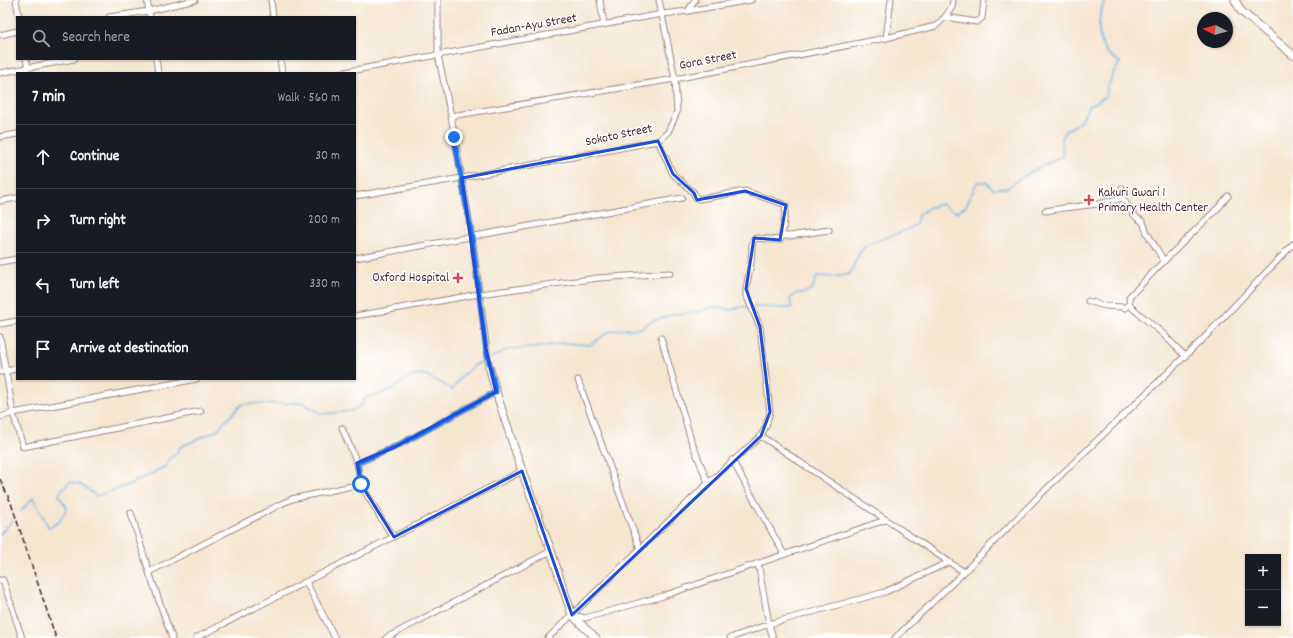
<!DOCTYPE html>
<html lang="en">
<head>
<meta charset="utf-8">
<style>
	:root { --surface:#171b24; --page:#20242c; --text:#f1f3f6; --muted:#9ea1a6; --line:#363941 }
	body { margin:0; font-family:Dekko,sans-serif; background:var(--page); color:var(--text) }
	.controls { position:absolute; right:12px; bottom:12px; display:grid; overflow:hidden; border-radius:0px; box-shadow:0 1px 3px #0004 }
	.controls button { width:36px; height:36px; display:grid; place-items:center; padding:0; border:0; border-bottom:1px solid var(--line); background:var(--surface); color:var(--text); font:20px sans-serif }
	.compass { position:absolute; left:1197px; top:12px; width:36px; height:36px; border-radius:50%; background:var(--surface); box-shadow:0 1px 3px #0004; rotate:276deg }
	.stop { position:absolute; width:12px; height:12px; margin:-9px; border:3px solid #1a73e8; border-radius:50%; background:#fff }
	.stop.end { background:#1a73e8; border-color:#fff; box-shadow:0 1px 4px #0008 }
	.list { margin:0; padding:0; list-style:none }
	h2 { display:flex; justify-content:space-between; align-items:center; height:52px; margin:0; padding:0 16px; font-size:17px }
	h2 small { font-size:13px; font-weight:400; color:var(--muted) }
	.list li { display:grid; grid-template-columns:26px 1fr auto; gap:12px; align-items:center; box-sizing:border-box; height:64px; padding:0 16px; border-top:1px solid var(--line) }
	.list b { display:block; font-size:15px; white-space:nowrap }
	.list em { font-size:13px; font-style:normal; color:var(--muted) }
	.icon { flex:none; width:22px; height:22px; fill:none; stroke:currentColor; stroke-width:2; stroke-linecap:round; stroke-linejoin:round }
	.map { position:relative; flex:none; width:1293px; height:638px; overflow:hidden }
	.search { position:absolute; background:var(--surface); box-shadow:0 1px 3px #0004; left:16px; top:16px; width:340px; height:44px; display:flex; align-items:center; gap:10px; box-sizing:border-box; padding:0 14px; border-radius:0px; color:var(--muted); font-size:15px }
	.panel { position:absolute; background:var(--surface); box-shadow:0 1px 3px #0004; left:16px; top:72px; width:340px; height:308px; border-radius:0px }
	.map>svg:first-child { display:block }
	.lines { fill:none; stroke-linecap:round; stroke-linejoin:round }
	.stream { stroke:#6cb3e3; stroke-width:1.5 }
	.street-casing { stroke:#a0827e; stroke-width:7 }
	.secondary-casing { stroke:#a0827e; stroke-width:9 }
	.street { stroke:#fff; stroke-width:5 }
	.secondary { stroke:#fff; stroke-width:7 }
	.rail { stroke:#4a1f2b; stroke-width:1.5; stroke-dasharray:6 3; stroke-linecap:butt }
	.route { stroke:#1a73e8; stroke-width:5 }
	.marked { fill:none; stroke:#1d4ed8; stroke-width:3; stroke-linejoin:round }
	.poi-dot { fill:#d1495b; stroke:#fff; stroke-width:1.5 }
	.labels { text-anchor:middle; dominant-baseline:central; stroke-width:3; stroke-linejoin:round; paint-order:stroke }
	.street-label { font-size:13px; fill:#4a1f2b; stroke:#fff }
	.poi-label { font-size:13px; fill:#4a1f2b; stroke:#fff; text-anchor:start }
</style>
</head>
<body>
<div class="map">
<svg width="1293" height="638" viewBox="0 0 1293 638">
	<rect width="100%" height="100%" fill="#fff"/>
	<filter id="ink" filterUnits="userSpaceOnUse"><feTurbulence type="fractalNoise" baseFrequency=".025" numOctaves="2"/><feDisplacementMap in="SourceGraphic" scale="8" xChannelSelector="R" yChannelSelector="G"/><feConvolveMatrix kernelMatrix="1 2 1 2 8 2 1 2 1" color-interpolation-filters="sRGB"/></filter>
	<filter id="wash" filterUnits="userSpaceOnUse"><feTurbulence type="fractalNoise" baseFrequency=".012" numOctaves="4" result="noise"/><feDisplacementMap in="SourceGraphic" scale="16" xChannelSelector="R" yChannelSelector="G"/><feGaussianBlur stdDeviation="0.9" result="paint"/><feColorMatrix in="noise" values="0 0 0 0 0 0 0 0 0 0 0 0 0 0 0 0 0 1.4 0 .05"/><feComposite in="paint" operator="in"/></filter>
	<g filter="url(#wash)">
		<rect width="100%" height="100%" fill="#f5e6d0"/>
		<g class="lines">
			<g class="stream">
				<path d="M754,307L792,308L790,299L797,293H803L812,290L817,276L834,277L850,274C854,265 859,250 867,245C876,240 913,230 916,224C918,222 917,218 918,215L930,207L942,204L951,210L957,212L966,206L977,182H986L993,189L1007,188L1030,172L1063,156L1062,138L1065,131C1078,124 1083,121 1088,107L1105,97C1108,83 1113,74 1120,62C1115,59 1108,55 1105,50C1096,34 1098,16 1105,0"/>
				<path d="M490,358L510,349L534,348L562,343L590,345L607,333L615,330L642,328L649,322L675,314L697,312L714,307L730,310L741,307H750"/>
				<path d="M21,511L33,498L49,528L59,522L67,508L59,495L62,489L70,482C81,483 88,489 96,496C121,489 144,478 166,466L170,458L176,454L180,447L216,431L242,404L303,403L322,414L352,411L362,404L366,397C375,396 384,393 392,389C402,383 413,372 426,375C429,376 433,380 436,381C443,384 447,385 452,390L461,377L475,365L486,360"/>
				<path d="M0,534L13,520"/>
			</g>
		</g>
	</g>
	<g filter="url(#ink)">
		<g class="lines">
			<defs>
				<g id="street">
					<path d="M16,0L19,17"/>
					<path d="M147,0L150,17"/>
					<path d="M271,0L273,17"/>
					<path d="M438,0V55L451,116L472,237L489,366"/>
					<path d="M600,0L604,25"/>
					<path d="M688,11L695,0"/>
					<path d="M109,17L149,11L195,0"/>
					<path d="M945,17L977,22L982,18L984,0"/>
					<path d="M0,35L17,31"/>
					<path d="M886,38L891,0"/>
					<path d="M26,59L28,67"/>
					<path d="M156,59L158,73"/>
					<path d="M280,59L282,73"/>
					<path d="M0,73L74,59"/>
					<path d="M339,73L662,14L688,11L751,0"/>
					<path d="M451,116L675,79L886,38L936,26L945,17L952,7L953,0"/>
					<path d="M0,137L17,134"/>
					<path d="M658,141L673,174L694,193L696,198L700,199L745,191L786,205L782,236"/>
					<path d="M1122,188L1123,198L1130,210L1137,218L1143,222L1147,233L1164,261"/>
					<path d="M355,196L462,178L658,141L668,132L677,112L675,79L659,0"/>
					<path d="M0,201L17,198"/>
					<path d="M1045,211L1064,208L1098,204L1123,198"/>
					<path d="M355,258L682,198"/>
					<path d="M0,262L17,259"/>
					<path d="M1088,301L1105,306L1123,307L1125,308L1129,304"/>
					<path d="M355,316L479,294L598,278L670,273"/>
					<path d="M0,324L17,321"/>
					<path d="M0,337L13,413L23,447L201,411"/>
					<path d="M661,338L691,440L708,483"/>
					<path d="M1185,356L1162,333L1130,306L1129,297L1164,261L1219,207L1228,196"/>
					<path d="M0,372L17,369"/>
					<path d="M578,380L640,549"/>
					<path d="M0,417L13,413L197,379"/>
					<path d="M342,428L357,463L361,484L383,522L394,537"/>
					<path d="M761,436L964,572"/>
					<path d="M732,460L784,554"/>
					<path d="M357,463L395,447L496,392"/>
					<path d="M131,513L149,572L172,638"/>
					<path d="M758,563L769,624L773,638"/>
					<path d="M149,572L281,504L292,499L361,484"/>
					<path d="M0,580H3L22,638"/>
					<path d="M306,582L335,638"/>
					<path d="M572,615L585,618L663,596L885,520"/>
					<path d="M196,638L522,471"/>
					<path d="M386,638L551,551"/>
					<path d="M548,638L708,483L761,436L766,426L770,412L760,327L746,295V289L751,263L752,245L753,241L756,238L780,240L782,236H790L829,230"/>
					<path d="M730,638L769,624L885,592L949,562"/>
					<path d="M895,638L964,572L1039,496L1205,337L1293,244"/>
				</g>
				<g id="secondary">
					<path d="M1235,0L1241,11L1293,55"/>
					<path d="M489,366L496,392L522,471L551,551L572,615L584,627L596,638"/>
				</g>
			</defs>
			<use href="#street" class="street-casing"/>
			<use href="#secondary" class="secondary-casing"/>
			<use href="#street" class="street"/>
			<use href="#secondary" class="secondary"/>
			<path class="rail" d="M0,479L11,503L56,638"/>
		</g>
	</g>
	<g class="lines" filter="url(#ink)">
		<path class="route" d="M361,484L357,463L395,447L496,392L486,349L472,237L454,137"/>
	</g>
	<path class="marked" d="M658,141L673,174L694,193L697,200L745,191L786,205L780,240L754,238L746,289L760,327L770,412L761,436L572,615L522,471L394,537L361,484L357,463L395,447L496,392L486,349L462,178Z"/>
	<g class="poi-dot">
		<path d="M1087 194h4v4h4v4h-4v4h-4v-4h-4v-4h4z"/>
		<path d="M456 272h4v4h4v4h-4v4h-4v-4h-4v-4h4z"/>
	</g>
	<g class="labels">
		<g class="street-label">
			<text transform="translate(534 26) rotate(-10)">Fadan-Ayu Street</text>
			<text transform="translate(708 61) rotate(-11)">Gora Street</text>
			<text transform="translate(619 136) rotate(-12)">Sokoto Street</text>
		</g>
		<g class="poi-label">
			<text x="1098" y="193">Kakuri Gwari 1<tspan x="1098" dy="15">Primary Health Center</tspan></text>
			<text x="449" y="278" text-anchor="end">Oxford Hospital</text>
		</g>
	</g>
</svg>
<div class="controls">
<button>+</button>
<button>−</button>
</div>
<svg class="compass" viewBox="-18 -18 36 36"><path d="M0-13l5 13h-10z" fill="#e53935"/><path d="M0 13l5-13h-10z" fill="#9ea1a6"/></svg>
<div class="stop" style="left:361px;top:484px"></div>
<div class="stop end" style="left:454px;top:137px"></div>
<div class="search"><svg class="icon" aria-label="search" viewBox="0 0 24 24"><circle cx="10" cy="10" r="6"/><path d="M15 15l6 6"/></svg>Search here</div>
<section class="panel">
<h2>7 min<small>Walk · 560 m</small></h2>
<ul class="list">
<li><svg class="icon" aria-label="ahead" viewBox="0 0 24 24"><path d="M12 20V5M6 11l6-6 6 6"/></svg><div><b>Continue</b></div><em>30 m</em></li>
<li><svg class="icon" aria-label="right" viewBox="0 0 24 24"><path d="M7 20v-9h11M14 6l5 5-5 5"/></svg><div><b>Turn right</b></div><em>200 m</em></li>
<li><svg class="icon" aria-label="left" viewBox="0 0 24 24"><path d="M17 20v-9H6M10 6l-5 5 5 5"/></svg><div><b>Turn left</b></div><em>330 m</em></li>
<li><svg class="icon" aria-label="arrive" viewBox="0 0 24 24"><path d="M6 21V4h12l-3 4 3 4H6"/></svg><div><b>Arrive at destination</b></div></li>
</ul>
</section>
</div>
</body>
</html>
